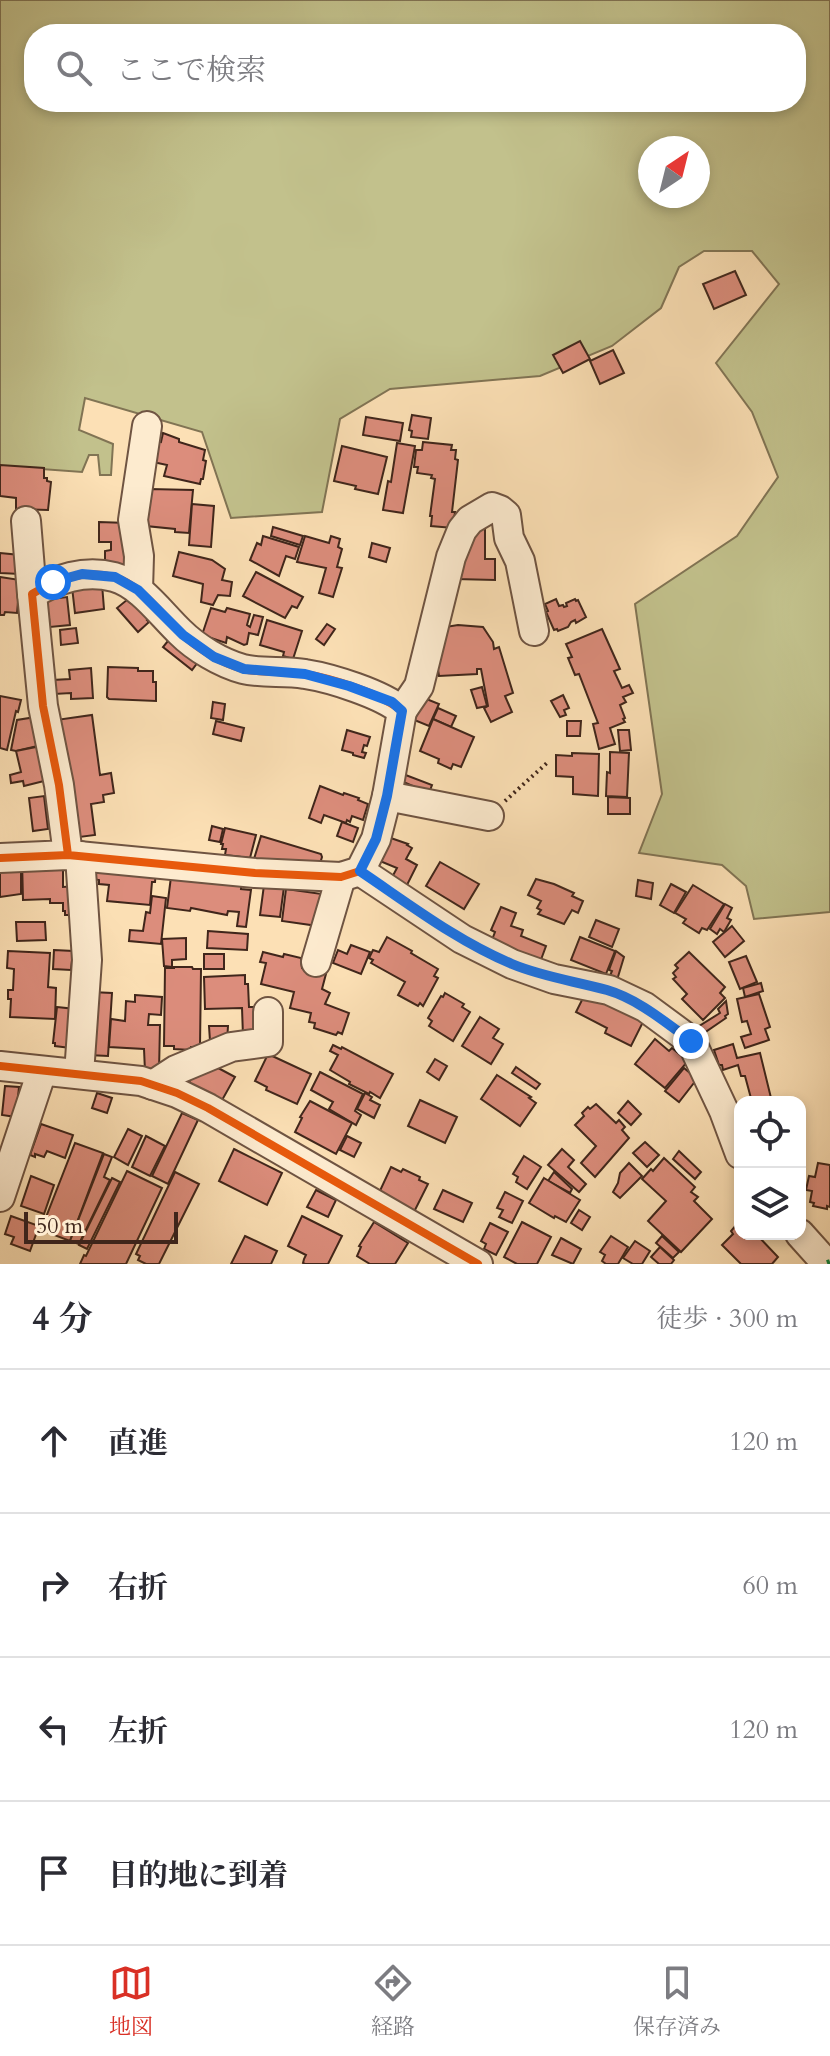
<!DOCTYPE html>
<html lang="ja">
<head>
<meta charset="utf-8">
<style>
	:root { --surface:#fff; --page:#f2f2f3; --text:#2b2b33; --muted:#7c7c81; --line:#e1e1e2; --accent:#d93025 }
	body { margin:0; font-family:Cardo,"Noto Serif JP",serif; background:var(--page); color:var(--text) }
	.controls { position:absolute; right:24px; bottom:24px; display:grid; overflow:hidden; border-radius:16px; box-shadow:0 4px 12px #0003 }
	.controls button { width:72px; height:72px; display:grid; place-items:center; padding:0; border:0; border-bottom:2px solid var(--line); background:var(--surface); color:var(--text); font:40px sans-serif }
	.compass { position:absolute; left:638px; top:136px; width:72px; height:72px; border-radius:50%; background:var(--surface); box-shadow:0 4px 12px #0003; rotate:35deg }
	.scale { position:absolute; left:24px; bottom:20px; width:154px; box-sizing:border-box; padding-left:8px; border:4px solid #40261b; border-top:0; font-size:22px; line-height:28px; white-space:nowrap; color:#40261b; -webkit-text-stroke:6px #fdebcf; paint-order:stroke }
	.stop { position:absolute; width:24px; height:24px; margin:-18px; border:6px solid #1a73e8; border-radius:50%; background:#fff }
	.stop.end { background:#1a73e8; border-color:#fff; box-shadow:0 2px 8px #0008 }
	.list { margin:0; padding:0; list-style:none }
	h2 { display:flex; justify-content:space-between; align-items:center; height:104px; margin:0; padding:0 32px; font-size:34px }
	h2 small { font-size:26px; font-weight:400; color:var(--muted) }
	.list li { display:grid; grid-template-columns:52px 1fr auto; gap:24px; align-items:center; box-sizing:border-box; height:144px; padding:0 32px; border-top:2px solid var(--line) }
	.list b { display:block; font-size:30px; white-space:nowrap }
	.list em { font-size:26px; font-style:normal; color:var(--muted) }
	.icon { flex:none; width:44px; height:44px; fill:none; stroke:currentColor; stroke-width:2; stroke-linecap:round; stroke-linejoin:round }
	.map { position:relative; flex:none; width:830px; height:1264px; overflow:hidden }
	.search { position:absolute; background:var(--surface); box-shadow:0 4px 12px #0003; left:24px; right:24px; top:24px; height:88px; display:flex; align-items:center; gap:20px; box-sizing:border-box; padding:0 28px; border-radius:32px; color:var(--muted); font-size:30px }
	.sheet { height:680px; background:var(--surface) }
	nav { display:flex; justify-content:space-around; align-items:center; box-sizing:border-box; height:112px; border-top:2px solid var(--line); background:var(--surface); font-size:22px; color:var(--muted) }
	nav a { display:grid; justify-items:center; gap:4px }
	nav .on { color:var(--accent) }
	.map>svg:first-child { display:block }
	.green { fill:#c2c18c; stroke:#817454; stroke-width:2; fill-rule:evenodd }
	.building { fill:#dc8d7c; stroke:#40261b; stroke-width:2 }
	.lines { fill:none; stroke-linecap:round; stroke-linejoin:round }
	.minor-casing { stroke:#6f5442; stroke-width:32 }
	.path { stroke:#40261b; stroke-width:4; stroke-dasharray:2 4; stroke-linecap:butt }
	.minor { stroke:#fdebcf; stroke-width:28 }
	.quiet { stroke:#00873e; stroke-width:6; stroke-dasharray:12 6; stroke-linecap:butt }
	.cycleway-casing { stroke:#fdebcf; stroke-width:13 }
	.cycleway { stroke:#e8590c; stroke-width:8 }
	.route { stroke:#1a73e8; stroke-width:10 }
</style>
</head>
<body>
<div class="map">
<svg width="830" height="1264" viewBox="0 0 830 1264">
	<rect width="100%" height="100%" fill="#fce0b5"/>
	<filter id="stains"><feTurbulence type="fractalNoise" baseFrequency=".0025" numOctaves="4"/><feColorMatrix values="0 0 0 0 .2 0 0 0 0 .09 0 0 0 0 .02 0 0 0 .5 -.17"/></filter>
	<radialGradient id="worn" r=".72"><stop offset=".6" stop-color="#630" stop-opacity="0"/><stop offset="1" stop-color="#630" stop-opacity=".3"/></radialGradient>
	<path class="green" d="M0,0H830V912L754,919L746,886L722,865L639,853L662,794L635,604L737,536L778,477L752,412L716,363L779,284L752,251H704L679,267L661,308L612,346L540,376L390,389L340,419L322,512L231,518L202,432L85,398L79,430L113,444L111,475H100L98,455H89L82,472L0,466ZM34,34H796V102H34ZM650,148H698V196H650Z"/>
	<g class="building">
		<path d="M735,271L746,295L714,309L703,284Z"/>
		<path d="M580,341L590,359L563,373L553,355Z"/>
		<path d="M613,350L624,373L600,384L590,361Z"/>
		<path d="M412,415L431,418L428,439L411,437L412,431L409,430Z"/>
		<path d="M366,417L403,423L400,441L363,435Z"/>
		<path d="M163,433L179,439V442L205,450L203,460L206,461L203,479H201L200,484L164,476L167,465L153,462L157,441L161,442Z"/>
		<path d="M423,442L452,445L451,450H456L455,459L458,460L452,512H455L453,528L431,526L432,516H430L435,479L431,478L432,475L417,473L418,467H414L416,450H422Z"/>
		<path d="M397,443L415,446L403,513L383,510L388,481L391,482Z"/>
		<path d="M342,446L387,457L378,494L355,489L356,486L334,481Z"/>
		<path d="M0,465L44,468V478H47V481L51,482L48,510L16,509V498L0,496Z"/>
		<path d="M149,489L193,490L189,533L175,532V529L146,526Z"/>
		<path d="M192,504L214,506L211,547L189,545Z"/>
		<path d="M99,522L127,523L128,573L105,570V551L111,550V542H99Z"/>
		<path d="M472,523L485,528V559H495V580L456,579Z"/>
		<path d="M273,527L303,536L300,545L271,536Z"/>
		<path d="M263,536L299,547L295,559L286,556L279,576L250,560L257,543L261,545Z"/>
		<path d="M305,536L329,543L331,536L340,539L338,547L342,549L337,567L342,568L333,597L319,593L326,568L297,562Z"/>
		<path d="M372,543L390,548L386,562L369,557Z"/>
		<path d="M179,552L212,560L225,569L222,580L232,582L230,596L218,595L213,605L201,602L203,584L173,576Z"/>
		<path d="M0,553L20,555V574L0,573Z"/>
		<path d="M256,572L303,597L297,608L292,606L285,618L243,596Z"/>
		<path d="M0,577L20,580L17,613L5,612L4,615H0Z"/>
		<path d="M102,584L104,609L75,613L72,587Z"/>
		<path d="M133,595L152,616L147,620L149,622L138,632L117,608Z"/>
		<path d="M67,597L70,625L50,627L49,618H46L44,600Z"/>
		<path d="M556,599L559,606L563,605L564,607L567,606L566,603L575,599L576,601L578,600L586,617L576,623L575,620L571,622L568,627L558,631L557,629L554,630L546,612L548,611L545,604Z"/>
		<path d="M211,608L225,612L227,608L250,614L247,625L250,627L254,615L263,617L258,635L249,633L247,644L244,645L227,637L226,643L202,635Z"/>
		<path d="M267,620L302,631L293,659L283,656L284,652L260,645Z"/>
		<path d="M327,624L335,629L324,645L316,639Z"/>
		<path d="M458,625L483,627L493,642L494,649L499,647L513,693L505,696L512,712L491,722L484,708L488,706L481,669H477V674L439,676L437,664L439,628Z"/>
		<path d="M76,628L78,643L61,645L60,630Z"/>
		<path d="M602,629L620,669L614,671L622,688L629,685L633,693L623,697L626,702L620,705L625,718L623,719L625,722L610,728L615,744L599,749L593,724L598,723L579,674L575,675L568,658L572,657L566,644Z"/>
		<path d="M172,636L201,658L192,670L163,647Z"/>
		<path d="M108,667L138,668V671H153V682H156V701L109,699L107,697Z"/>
		<path d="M91,668L93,698L71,699V693L54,694L53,680L70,679L69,670Z"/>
		<path d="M482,687L487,706L477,708L471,690Z"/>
		<path d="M563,695L569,708L564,710L566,715L560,717L551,701Z"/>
		<path d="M0,696L21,700L18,712L16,711L7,750L0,748Z"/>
		<path d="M419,696L439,704L429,726L407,717Z"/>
		<path d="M213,702L225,704L223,720L211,718Z"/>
		<path d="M438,708L456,716L451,727L433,719Z"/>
		<path d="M92,715L100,775L111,773L114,793L103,795L104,802L91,804L95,835L72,838L56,720Z"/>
		<path d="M36,717L42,745L16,751L11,750L17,720Z"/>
		<path d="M433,719L474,737L461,767L453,764L451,769L438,763L439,759L420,751Z"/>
		<path d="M216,721L244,728L241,741L213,734Z"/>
		<path d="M567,721H581L580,736H567Z"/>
		<path d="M347,730L370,737L367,746L364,745L362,752L366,753L364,758L353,755V753L342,750Z"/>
		<path d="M618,730H629L631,750L620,751Z"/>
		<path d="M41,746L48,780L24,786L23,781L11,783L10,775L21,772L16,751Z"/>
		<path d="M610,752L629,753L627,797L606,796L607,772L610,773Z"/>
		<path d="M572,753L599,754L598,796L573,794V777L556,776V755L572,756Z"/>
		<path d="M403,774L432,785L429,793L401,781Z"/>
		<path d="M320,786L343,795L344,793L359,798L358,800L368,804L363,820L352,816L350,822L347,820L346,823L324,815L321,823L309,818Z"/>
		<path d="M44,796L48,829L33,831L29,798Z"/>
		<path d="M608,797L630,798V814H608Z"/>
		<path d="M342,822L358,828L353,842L337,836Z"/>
		<path d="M212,826L223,829L220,842L209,840Z"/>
		<path d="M225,828L256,835L250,858L225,855L226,849H222L223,844H221Z"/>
		<path d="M261,836L321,854L322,857L319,867L254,859Z"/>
		<path d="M385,836L408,844L407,845L412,848L406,859L417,865L405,889L390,881L397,868L375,859Z"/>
		<path d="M0,860L21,863V894L0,897Z"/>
		<path d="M22,860L63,868V887L76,886V915H65V911H63V903H50V899L23,900Z"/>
		<path d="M95,862L156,870L155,882H152L150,905L107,901L109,885L99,884V880L93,879Z"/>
		<path d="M440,862L479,884L464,909L426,886Z"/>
		<path d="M172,869L242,879L241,889L251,890L246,927L237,926L239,912L228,911L227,915L191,908L190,911L167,908Z"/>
		<path d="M536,879L554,884L574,893L572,896L583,901L578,913L572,910L564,924L538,914L541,910L537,908L541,901L528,895Z"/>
		<path d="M638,880L653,883L651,899L636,896Z"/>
		<path d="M671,884L686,892L674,913L660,905Z"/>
		<path d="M264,885L284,887L280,917L260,915Z"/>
		<path d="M693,885L724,904L707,930L702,928L699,933L683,923L686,919L675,913Z"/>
		<path d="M286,889L322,894L318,926L282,921Z"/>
		<path d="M152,896L166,898L161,944L129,941L130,930L143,931L146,912L150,913Z"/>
		<path d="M725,904L732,908L727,918L731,920L724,932L720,929L717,934L710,929Z"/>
		<path d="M501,907L516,913L511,926L523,930L521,936L546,946L539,965L490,945L495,932L491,930Z"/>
		<path d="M596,920L619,929L612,947L589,937Z"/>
		<path d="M16,922H45L46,940L17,941Z"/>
		<path d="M732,926L744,941L725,957L713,942Z"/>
		<path d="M208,931L248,934L247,950L207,948Z"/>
		<path d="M387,937L412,951L411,953L438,969L434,976L438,978L423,1006L420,1003L418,1006L398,995L405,982L371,963L373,960L369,958L373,950L379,952Z"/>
		<path d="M580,937L615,951L606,974L571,960Z"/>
		<path d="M186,938V959L172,960V967L164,966L162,939Z"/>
		<path d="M351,945L370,952L361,974L333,963L338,950L347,954Z"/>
		<path d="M54,950L73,951L71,970L53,969Z"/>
		<path d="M8,951L50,953L48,987L56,988L55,1019L10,1017L11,999H8V990H13L14,969L7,968Z"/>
		<path d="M616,951L624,957L617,980L609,978L612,971L609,970Z"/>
		<path d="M263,952L283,957L284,954L301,958L302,968L313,971L327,970L322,989L330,993L325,1004L349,1013L342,1034L338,1032L336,1035L314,1028L315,1023L309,1022L311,1013L290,1008L294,992L261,984L266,963L260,962Z"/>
		<path d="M689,952L725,987L720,993L725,998L703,1020L682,999L687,994L673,979L676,977L673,973L678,968L675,965Z"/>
		<rect x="204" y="954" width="20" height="15"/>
		<path d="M746,956L757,982L740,989L729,962Z"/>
		<path d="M174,967H192L193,969H201L200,1047H191V1050L174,1049V1046H164L165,968H174Z"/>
		<path d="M245,975V984H248L249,1007H258L262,1036H243L242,1008L205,1009L204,977Z"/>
		<path d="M761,983L763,991L745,997L743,988Z"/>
		<path d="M91,992L112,993L108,1056L88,1055Z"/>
		<path d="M586,992L643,1022L631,1046L605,1033L607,1028L576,1012Z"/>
		<path d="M445,993L464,1004L462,1007L470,1012L453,1041L429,1026L432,1021L428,1018L441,996L443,997Z"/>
		<path d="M759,994L770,1027L765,1029L769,1040L745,1048L741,1037L751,1034L747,1021L742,1022L737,999Z"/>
		<path d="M135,995L162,997L161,1015L149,1014L148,1025H160L159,1071H145L144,1049L109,1047L111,1019L125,1021L126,1001L135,1002Z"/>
		<path d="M726,1001L728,1014L725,1016L726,1018L701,1035L696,1028L720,1013L718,1009Z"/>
		<path d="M57,1007L75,1009L70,1048L55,1046V1043H53Z"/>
		<path d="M480,1017L499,1029L493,1038L503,1044L491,1064L462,1046Z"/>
		<path d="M209,1026H228L227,1042L210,1041Z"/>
		<path d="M655,1039L669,1051L672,1048L688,1061L665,1088L635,1064Z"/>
		<path d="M733,1044L737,1058L760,1053L772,1102H752L745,1076H741L738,1065L723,1070L722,1065H719L714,1050Z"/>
		<path d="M333,1045L341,1049L342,1047L393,1074L380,1098L370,1092L369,1094L349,1084L350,1082L330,1070L338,1055L330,1051Z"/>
		<path d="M268,1054L311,1074L297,1104L266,1090L267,1087L255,1081Z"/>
		<path d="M435,1059L447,1066L439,1080L427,1072Z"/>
		<path d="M207,1062L235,1077L221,1102L188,1084L197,1068Z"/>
		<path d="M516,1067L540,1084L536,1089L512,1073Z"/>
		<path d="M684,1068L697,1079L679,1102L665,1091Z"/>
		<path d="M320,1072L363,1094L355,1111L361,1115L356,1125L329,1109L333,1102L311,1090Z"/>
		<path d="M497,1075L531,1097L529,1098L536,1103L520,1126L481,1099Z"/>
		<path d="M5,1086L19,1087L16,1117L2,1115Z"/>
		<path d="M97,1093L112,1098L107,1113L92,1108Z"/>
		<path d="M365,1093L372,1097L370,1100L380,1105L374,1118L357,1109Z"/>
		<path d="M420,1100L457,1117L445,1143L408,1126Z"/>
		<path d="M310,1101L352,1123L336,1154L295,1132L302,1118L300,1117Z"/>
		<path d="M628,1101L641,1114L631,1125L618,1113Z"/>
		<path d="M596,1104L616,1123L619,1120L625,1127L622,1130L629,1138L595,1177L581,1163L596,1146L575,1125L584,1116L582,1113L588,1107L590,1109Z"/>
		<path d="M182,1113L198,1120L168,1184L152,1176Z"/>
		<path d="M41,1124L73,1135L65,1158L47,1151L44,1157L35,1154V1157L30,1155Z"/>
		<path d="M128,1129L142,1136L128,1165L114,1157Z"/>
		<path d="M146,1136L165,1146L150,1176L132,1167Z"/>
		<path d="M347,1136L361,1143L354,1157L340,1150Z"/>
		<path d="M645,1142L659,1155L647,1167L633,1153Z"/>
		<path d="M75,1143L103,1153L70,1241L41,1230Z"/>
		<path d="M234,1149L282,1173L267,1205L219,1181Z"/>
		<path d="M562,1149L574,1160L568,1167L586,1184L579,1192L548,1165Z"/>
		<path d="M679,1151L701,1172L695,1179L673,1159Z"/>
		<path d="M104,1154L112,1157L104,1177L110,1180L79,1244L70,1241Z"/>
		<path d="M524,1156L541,1167L527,1189L516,1182L518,1177L513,1174Z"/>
		<path d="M664,1158L695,1187L691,1192L698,1197L694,1201L712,1219L681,1252L648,1221L666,1201L642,1179L651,1169L653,1171Z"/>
		<path d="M629,1163L642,1176L620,1198L613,1192L618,1183L620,1173Z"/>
		<path d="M818,1163L830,1165V1207L827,1206V1209L813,1206L814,1203L810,1202L812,1191L806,1190L809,1176L815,1177Z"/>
		<path d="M391,1167L401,1172L403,1169L420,1177L419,1180L428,1184L414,1212L378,1195Z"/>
		<path d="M127,1171L162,1188L126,1264H80L84,1255L86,1256Z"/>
		<path d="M175,1172L199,1184L159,1264H146L138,1260L140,1256L136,1254Z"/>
		<path d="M554,1172L572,1189L570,1193L548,1181Z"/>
		<path d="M31,1176L54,1185L44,1214L21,1206Z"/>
		<path d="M112,1178L120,1182L87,1249L79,1245Z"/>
		<path d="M544,1178L580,1200L566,1222L555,1216L554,1218L529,1203Z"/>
		<path d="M316,1190L336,1200L328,1217L307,1207Z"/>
		<path d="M443,1190L472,1203L463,1222L434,1209Z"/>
		<path d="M505,1192L523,1201L512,1223L499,1217L503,1210L497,1208Z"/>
		<path d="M579,1210L590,1217L582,1230L571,1223Z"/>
		<path d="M11,1216L39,1226L30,1251L11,1244L14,1237L5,1234Z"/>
		<path d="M302,1216L342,1236L328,1264H305L303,1263L304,1259L306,1255L288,1246Z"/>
		<path d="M374,1222L408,1243L395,1264H370L357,1256L361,1247L359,1246Z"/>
		<path d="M522,1222L551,1237L537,1264H517L504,1257Z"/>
		<path d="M490,1223L508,1232L496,1255L484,1249L486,1244L481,1241Z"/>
		<path d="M737,1224L740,1227V1234H756L778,1257L772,1264H741L722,1245L733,1234L731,1231Z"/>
		<path d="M245,1236L277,1251L271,1264H231Z"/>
		<path d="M611,1236L628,1247L618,1264H606L602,1261L605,1255L600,1252Z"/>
		<path d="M662,1236L679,1252L673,1258L656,1243Z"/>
		<path d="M561,1238L581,1249L573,1264L552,1255Z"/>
		<path d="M635,1241L650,1251L642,1264H633L623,1258Z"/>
		<path d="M660,1247L674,1260L671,1264H659L651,1257Z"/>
	</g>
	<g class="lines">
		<defs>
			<g id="minor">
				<path d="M26,521L32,594"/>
				<path d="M138,590L139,556L133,520L147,426"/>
				<path d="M402,711L419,686L451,557L462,530L470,520L492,507L500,510L506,515L509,538L520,561L534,631"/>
				<path d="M387,796L489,816"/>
				<path d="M0,858L68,855L255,873L341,877L360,871L376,839L387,796L402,711C382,694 331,678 305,674C285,670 263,674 243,669C221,663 196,648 180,632C161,614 140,584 114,577C84,569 57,579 32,594L43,706L59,785L68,855"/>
				<path d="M360,871L462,939L512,964L554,979L609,990L645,1007L691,1041L724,1111L740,1154"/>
				<path d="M316,962L341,877"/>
				<path d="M0,1066L141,1081L177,1093L208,1108L478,1264"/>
				<path d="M79,1074L87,960L80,856"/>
				<path d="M153,1085L176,1070L231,1047L268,1042V1012"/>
				<path d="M0,1197L42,1071"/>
				<path d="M800,1234L827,1264"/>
			</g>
		</defs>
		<use href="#minor" class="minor-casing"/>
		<path class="path" d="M505,801L548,762"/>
		<use href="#minor" class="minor"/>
		<path class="quiet" d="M827,1263L830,1262"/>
		<defs>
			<g id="cycleway">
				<path d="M0,858L68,855L255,873L341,877L360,871L376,839L387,796L402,711C382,694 331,678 305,674C285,670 263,674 243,669C221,663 196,648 180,632C161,614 140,584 114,577C84,569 57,579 32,594L43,706L59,785L68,855"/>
				<path d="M0,1066L141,1081L177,1093L208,1108L478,1264"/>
			</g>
		</defs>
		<use href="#cycleway" class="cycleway-casing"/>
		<use href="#cycleway" class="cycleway"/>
	</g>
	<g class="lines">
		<path class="route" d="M53,582L82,574L115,577L138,590L183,635L214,657L244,669L305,674L349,686L392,702L402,711L387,796L376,839L360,871C409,904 457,941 512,964C543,977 575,981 607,990C638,999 665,1022 691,1041"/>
	</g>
	<rect width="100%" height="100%" filter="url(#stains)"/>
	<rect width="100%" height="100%" fill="url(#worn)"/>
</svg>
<div class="controls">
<button><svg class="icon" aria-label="locate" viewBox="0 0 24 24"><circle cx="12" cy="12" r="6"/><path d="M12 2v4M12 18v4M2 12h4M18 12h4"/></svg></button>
<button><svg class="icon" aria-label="layers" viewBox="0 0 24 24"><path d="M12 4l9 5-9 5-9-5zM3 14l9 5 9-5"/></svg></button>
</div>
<svg class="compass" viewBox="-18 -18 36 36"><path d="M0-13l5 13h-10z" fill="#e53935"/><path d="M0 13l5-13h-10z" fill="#7c7c81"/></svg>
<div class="scale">50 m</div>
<div class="stop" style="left:53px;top:582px"></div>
<div class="stop end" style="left:691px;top:1041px"></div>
<div class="search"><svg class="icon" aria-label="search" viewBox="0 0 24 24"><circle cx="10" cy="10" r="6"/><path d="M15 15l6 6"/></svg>ここで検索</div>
</div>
<section class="sheet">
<h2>4 分<small>徒歩 · 300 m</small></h2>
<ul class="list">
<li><svg class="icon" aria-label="ahead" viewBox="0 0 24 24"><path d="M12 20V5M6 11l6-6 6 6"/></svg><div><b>直進</b></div><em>120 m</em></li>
<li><svg class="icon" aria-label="right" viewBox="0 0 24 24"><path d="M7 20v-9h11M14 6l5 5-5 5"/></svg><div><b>右折</b></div><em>60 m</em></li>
<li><svg class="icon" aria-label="left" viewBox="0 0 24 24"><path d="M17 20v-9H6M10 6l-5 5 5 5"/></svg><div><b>左折</b></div><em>120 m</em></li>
<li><svg class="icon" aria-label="arrive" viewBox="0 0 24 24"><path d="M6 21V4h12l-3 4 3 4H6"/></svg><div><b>目的地に到着</b></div></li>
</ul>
</section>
<nav>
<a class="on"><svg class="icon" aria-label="map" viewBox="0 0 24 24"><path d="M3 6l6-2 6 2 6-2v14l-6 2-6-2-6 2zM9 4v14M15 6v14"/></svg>地図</a>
<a><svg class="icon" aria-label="directions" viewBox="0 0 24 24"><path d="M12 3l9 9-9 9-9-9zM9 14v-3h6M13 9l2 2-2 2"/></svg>経路</a>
<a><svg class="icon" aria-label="saved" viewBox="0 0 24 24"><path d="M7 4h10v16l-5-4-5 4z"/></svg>保存済み</a>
</nav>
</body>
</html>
